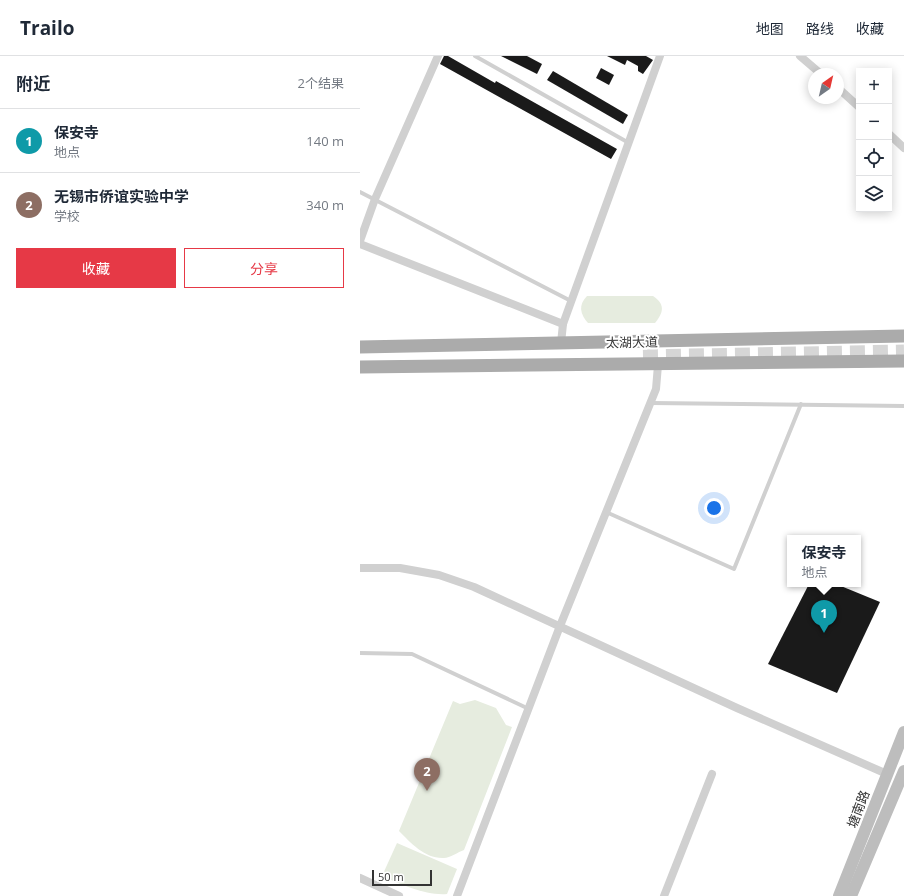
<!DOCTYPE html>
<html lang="zh">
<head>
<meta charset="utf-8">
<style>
	:root { --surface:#fff; --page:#f6f6f7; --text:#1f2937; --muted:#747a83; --line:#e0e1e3; --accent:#e63946 }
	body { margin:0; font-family:"Open Sans","Noto Sans SC",sans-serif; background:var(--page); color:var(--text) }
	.controls { position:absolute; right:12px; top:12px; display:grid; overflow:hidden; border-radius:0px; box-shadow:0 2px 10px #0003 }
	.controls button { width:36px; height:36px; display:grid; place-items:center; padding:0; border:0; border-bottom:1px solid var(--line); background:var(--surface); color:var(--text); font:20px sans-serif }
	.compass { position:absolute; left:448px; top:12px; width:36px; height:36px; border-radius:50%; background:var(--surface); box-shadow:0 2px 10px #0003; rotate:34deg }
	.scale { position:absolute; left:12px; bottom:10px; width:60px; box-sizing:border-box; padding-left:4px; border:2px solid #333; border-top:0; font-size:11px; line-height:14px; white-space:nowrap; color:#333; -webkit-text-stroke:3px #fff; paint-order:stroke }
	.you { position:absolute; left:354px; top:452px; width:14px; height:14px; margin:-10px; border:3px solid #fff; border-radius:50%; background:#1a73e8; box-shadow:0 0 0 6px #1a73e833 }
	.badge { display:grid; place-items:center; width:26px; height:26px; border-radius:50%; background:var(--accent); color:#fff; font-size:13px; font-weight:700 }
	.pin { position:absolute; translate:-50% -33px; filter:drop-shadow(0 1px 2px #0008) }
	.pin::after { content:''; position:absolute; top:21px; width:14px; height:12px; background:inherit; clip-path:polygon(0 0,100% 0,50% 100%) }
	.popup { position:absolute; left:427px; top:479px; width:74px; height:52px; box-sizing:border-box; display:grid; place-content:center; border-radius:0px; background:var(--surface); filter:drop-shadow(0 1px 3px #0005); font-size:13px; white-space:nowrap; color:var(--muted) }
	.popup b { font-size:15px; color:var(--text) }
	.popup::after { content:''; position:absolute; left:50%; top:100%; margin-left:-8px; border:8px solid transparent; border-top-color:var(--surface) }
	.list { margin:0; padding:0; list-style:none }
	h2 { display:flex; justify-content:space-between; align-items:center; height:52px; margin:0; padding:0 16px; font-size:17px }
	h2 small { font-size:13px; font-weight:400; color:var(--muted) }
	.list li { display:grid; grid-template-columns:26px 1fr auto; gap:12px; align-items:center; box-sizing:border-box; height:64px; padding:0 16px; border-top:1px solid var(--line) }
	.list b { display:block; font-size:15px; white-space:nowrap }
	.list p { margin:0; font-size:13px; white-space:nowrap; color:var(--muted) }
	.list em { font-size:13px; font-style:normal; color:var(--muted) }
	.actions { display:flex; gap:8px; padding:12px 16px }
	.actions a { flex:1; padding:9px 0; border:1px solid var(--accent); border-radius:0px; text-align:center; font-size:14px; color:var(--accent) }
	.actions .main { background:var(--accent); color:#fff }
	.icon { flex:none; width:22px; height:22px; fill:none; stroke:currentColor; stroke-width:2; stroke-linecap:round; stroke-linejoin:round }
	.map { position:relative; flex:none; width:544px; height:840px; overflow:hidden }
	header { display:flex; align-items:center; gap:24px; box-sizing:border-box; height:56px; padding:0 20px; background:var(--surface); border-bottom:1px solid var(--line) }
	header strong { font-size:19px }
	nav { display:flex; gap:22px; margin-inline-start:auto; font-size:14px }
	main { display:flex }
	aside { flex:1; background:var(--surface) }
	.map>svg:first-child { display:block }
	.green { fill:#e6ecdf }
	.building { fill:#1a1a1a }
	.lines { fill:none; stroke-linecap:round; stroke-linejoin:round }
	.highway-tunnel { stroke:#d6d6d6; stroke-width:15; stroke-dasharray:15 8; stroke-linecap:butt }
	.lane { stroke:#d0d0d0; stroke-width:4 }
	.street { stroke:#d0d0d0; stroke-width:8 }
	.secondary { stroke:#bdbdbd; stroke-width:12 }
	.primary { stroke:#ababab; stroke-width:13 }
	.labels { text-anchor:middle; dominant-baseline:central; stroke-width:4; stroke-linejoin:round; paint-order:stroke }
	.street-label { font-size:13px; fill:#333; stroke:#fff }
</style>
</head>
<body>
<header>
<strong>Trailo</strong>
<nav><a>地图</a><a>路线</a><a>收藏</a></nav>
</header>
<main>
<aside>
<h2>附近<small>2个结果</small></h2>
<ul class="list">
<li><span class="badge" style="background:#0f9aa8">1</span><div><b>保安寺</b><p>地点</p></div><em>140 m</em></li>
<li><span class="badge" style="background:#8d6e63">2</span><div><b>无锡市侨谊实验中学</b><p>学校</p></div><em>340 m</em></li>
</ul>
<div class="actions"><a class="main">收藏</a><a>分享</a></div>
</aside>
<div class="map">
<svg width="544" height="840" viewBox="0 0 544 840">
	<rect width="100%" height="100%" fill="#fff"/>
	<g class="green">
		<path d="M227,240H293C305,248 304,256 295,267H228C220,258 218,249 227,240Z"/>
		<path d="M115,644L136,652L146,669L152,671L104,794C98,796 90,802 84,802C65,803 51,787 39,775L93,645L100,648Z"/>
		<path d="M37,787L97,813L87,838C67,840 40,828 22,820Z"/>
	</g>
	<g class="building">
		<path d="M84,0H88L135,27L136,25L257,93L251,103L80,8Z"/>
		<path d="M141,0H167L182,8L177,18Z"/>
		<path d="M247,0H286L293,4L283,18L278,15V10L267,4L265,9Z"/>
		<path d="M241,12L254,19L249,29L236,22Z"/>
		<path d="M193,15L268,59L263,68L187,24Z"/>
		<path d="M449,528H476L520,546L477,637L408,608Z"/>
	</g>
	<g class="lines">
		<path class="highway-tunnel" d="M283,301L544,296"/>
		<g class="lane">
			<path d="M115,0L269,87"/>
			<path d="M0,136L211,245"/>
			<path d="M291,347L544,350"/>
			<path d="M246,456L374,513L441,348"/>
			<path d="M0,597L52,598L169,653"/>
		</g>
		<g class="street">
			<path d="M440,0L461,18"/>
			<path d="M478,32L499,51"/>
			<path d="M529,78L544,92"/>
			<path d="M0,185L15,143L78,0"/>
			<path d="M0,188L203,268"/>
			<path d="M201,287L203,268L300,0"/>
			<path d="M0,512H40L79,519L114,531L377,652L527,718"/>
			<path d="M0,822L39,840"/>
			<path d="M97,840L200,570L296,333L298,309"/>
			<path d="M304,840L352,718"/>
		</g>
		<g class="secondary">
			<path d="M479,840L544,676"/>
			<path d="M491,840L544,715"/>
		</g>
		<g class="primary">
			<path d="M0,291L544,280"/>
			<path d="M0,311L544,305"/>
		</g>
	</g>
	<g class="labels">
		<g class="street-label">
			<text transform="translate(272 286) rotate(-1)">太湖大道</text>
			<text transform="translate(498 753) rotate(-69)">塘南路</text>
		</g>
	</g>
</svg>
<div class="controls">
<button>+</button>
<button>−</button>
<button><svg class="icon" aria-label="locate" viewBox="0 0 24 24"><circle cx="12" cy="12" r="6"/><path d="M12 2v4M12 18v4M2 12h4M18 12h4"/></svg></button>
<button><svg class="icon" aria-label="layers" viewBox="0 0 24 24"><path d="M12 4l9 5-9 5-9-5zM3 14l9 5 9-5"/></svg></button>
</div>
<svg class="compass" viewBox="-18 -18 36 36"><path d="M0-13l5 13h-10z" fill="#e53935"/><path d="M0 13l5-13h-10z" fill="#747a83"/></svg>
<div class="scale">50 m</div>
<div class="you"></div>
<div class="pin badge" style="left:464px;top:577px;background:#0f9aa8">1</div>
<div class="popup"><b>保安寺</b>地点</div>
<div class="pin badge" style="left:67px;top:735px;background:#8d6e63">2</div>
</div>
</main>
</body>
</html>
